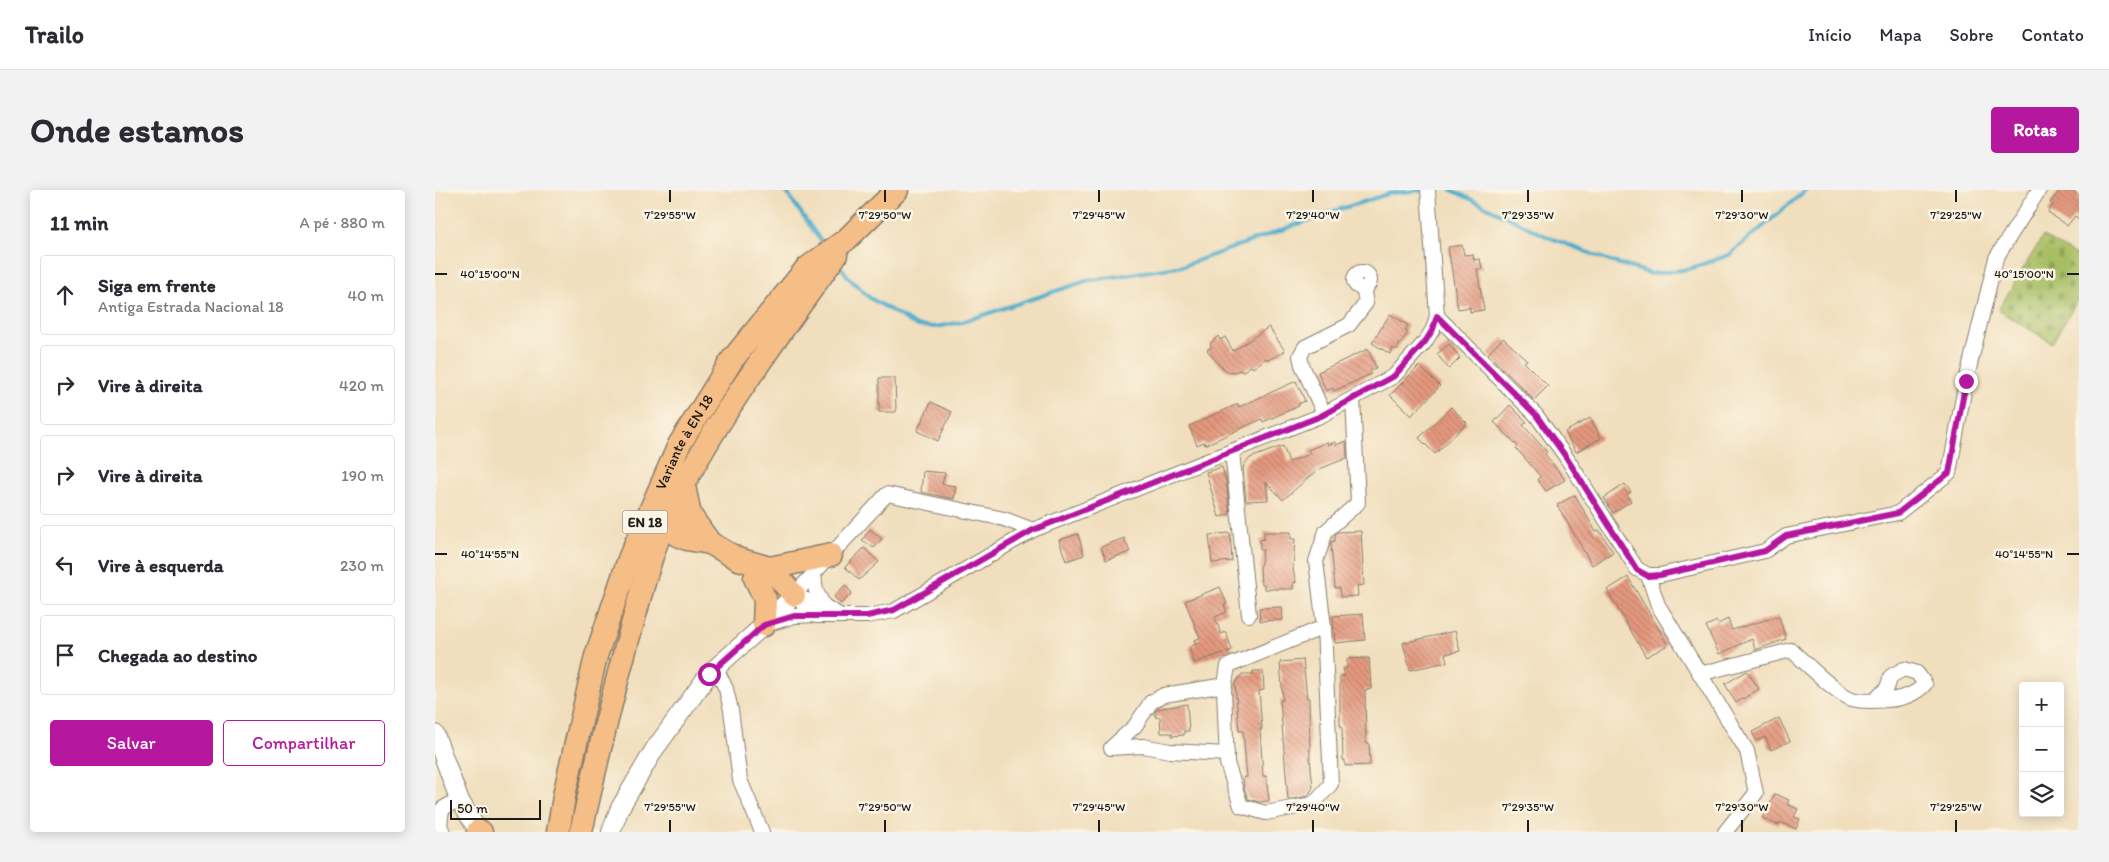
<!DOCTYPE html>
<html lang="pt">
<head>
<meta charset="utf-8">
<style>
	:root { --surface:#fff; --page:#f2f2f3; --text:#2b2b33; --muted:#7c7c81; --line:#e1e1e2; --accent:#b5179e }
	body { margin:0; font-family:Itim,sans-serif; background:var(--page); color:var(--text) }
	.controls { position:absolute; right:15px; bottom:15px; display:grid; overflow:hidden; border-radius:5px; box-shadow:0 2px 12px #0003 }
	.controls button { width:45px; height:45px; display:grid; place-items:center; padding:0; border:0; border-bottom:1px solid var(--line); background:var(--surface); color:var(--text); font:25px sans-serif }
	.scale { position:absolute; left:15px; bottom:12px; width:91px; box-sizing:border-box; padding-left:5px; border:2px solid #1c1c1c; border-top:0; font-size:14px; line-height:18px; white-space:nowrap; color:#1c1c1c; -webkit-text-stroke:4px #fcf5e5; paint-order:stroke }
	.stop { position:absolute; width:15px; height:15px; margin:-11px; border:4px solid #b5179e; border-radius:50%; background:#fff }
	.stop.end { background:#b5179e; border-color:#fff; box-shadow:0 1px 5px #0008 }
	.list { margin:0; padding:0; list-style:none }
	h2 { display:flex; justify-content:space-between; align-items:center; height:65px; margin:0; padding:0 20px; font-size:21px }
	h2 small { font-size:16px; font-weight:400; color:var(--muted) }
	.list li { display:grid; grid-template-columns:32px 1fr auto; gap:15px; align-items:center; box-sizing:border-box; height:80px; margin:0 10px 10px; padding:0 10px; border:1px solid var(--line); border-radius:5px }
	.list b { display:block; font-size:19px; white-space:nowrap }
	.list p { margin:0; font-size:16px; white-space:nowrap; color:var(--muted) }
	.list em { font-size:16px; font-style:normal; color:var(--muted) }
	.actions { display:flex; gap:10px; padding:15px 20px }
	.actions a { flex:1; padding:11px 0; border:1px solid var(--accent); border-radius:5px; text-align:center; font-size:18px; color:var(--accent) }
	.actions .main { background:var(--accent); color:#fff }
	.icon { flex:none; width:28px; height:28px; fill:none; stroke:currentColor; stroke-width:2; stroke-linecap:round; stroke-linejoin:round }
	.map { position:relative; flex:none; width:1644px; height:642px; overflow:hidden; border-radius:5px }
	header { display:flex; align-items:center; gap:30px; box-sizing:border-box; height:70px; padding:0 25px; background:var(--surface); border-bottom:1px solid var(--line) }
	header strong { font-size:24px }
	nav { display:flex; gap:28px; margin-inline-start:auto; font-size:18px }
	.intro { display:flex; align-items:center; justify-content:space-between; box-sizing:border-box; height:120px; padding:0 30px }
	h1 { margin:0; font-size:35px }
	.button { padding:12px 22px; border-radius:5px; background:var(--accent); color:#fff; font-size:18px; font-weight:700 }
	main { display:flex; gap:30px; padding:0 30px }
	aside { flex:1; background:var(--surface); border-radius:5px; box-shadow:0 2px 12px #0003 }
	.map>svg:first-child { display:block }
	.cemetery { fill:url(#cemetery-stones); stroke:#626d40 }
	.lines { fill:none; stroke-linecap:round; stroke-linejoin:round }
	.stream { stroke:#4cadcb; stroke-width:4 }
	.building { fill:url(#building-back-hatch) }
	.minor-casing { stroke:#867d6c; stroke-width:16 }
	.tertiary-casing { stroke:#867d6c; stroke-width:20 }
	.primary-casing { stroke:#867d6c; stroke-width:25 }
	.minor { stroke:#fff; stroke-width:14 }
	.tertiary { stroke:#fff; stroke-width:18 }
	.primary { stroke:#f6be87; stroke-width:22 }
	.route { stroke:#b5179e; stroke-width:6 }
	.ticks { fill:none; stroke:#1c1c1c; stroke-width:2 }
	.labels { text-anchor:middle; dominant-baseline:central; stroke-width:5; stroke-linejoin:round; paint-order:stroke }
	.shield { fill:#fcf5e5; stroke:#5f5d58; stroke-width:1 }
	.shield-label { font-size:14px; font-weight:bold; fill:#1c1c1c }
	.street-label { font-size:15px; fill:#1c1c1c; stroke:#fcf5e5 }
	.ticks-label { font-size:12px; text-anchor:middle; fill:#1c1c1c; stroke:#fcf5e5; stroke-width:5; stroke-linejoin:round; paint-order:stroke }
</style>
</head>
<body>
<header>
<strong>Trailo</strong>
<nav><a>Início</a><a>Mapa</a><a>Sobre</a><a>Contato</a></nav>
</header>
<div class="intro"><h1>Onde estamos</h1><a class="button">Rotas</a></div>
<main>
<aside>
<h2>11 min<small>A pé · 880 m</small></h2>
<ul class="list">
<li><svg class="icon" aria-label="ahead" viewBox="0 0 24 24"><path d="M12 20V5M6 11l6-6 6 6"/></svg><div><b>Siga em frente</b><p>Antiga Estrada Nacional 18</p></div><em>40 m</em></li>
<li><svg class="icon" aria-label="right" viewBox="0 0 24 24"><path d="M7 20v-9h11M14 6l5 5-5 5"/></svg><div><b>Vire à direita</b></div><em>420 m</em></li>
<li><svg class="icon" aria-label="right" viewBox="0 0 24 24"><path d="M7 20v-9h11M14 6l5 5-5 5"/></svg><div><b>Vire à direita</b></div><em>190 m</em></li>
<li><svg class="icon" aria-label="left" viewBox="0 0 24 24"><path d="M17 20v-9H6M10 6l-5 5 5 5"/></svg><div><b>Vire à esquerda</b></div><em>230 m</em></li>
<li><svg class="icon" aria-label="arrive" viewBox="0 0 24 24"><path d="M6 21V4h12l-3 4 3 4H6"/></svg><div><b>Chegada ao destino</b></div></li>
</ul>
<div class="actions"><a class="main">Salvar</a><a>Compartilhar</a></div>
</aside>
<div class="map">
<svg width="1644" height="642" viewBox="0 0 1644 642">
	<defs>
		<pattern id="cemetery-stones" width="16" height="16" patternUnits="userSpaceOnUse" patternTransform="scale(1.25)"><rect width="16" height="16" fill="#a7be64"/><path d="M2 7V4a2 2 0 0 1 4 0v3zM10 15v-3a2 2 0 0 1 4 0v3z" fill="#8fa356"/></pattern>
		<pattern id="building-back-hatch" width="6" height="6" patternUnits="userSpaceOnUse" patternTransform="scale(1.25)"><rect width="6" height="6" fill="#e5997f"/><path d="M-1 5l2 2M0 0l6 6M5-1l2 2" fill="none" stroke="#b97c67"/></pattern>
	</defs>
	<rect width="100%" height="100%" fill="#fcf5e5"/>
	<filter id="ink" filterUnits="userSpaceOnUse"><feTurbulence type="fractalNoise" baseFrequency=".02" numOctaves="2"/><feDisplacementMap in="SourceGraphic" scale="10" xChannelSelector="R" yChannelSelector="G"/><feConvolveMatrix kernelMatrix="1 2 1 2 8 2 1 2 1" color-interpolation-filters="sRGB"/></filter>
	<filter id="wash" filterUnits="userSpaceOnUse"><feTurbulence type="fractalNoise" baseFrequency=".0096" numOctaves="4" result="noise"/><feDisplacementMap in="SourceGraphic" scale="20" xChannelSelector="R" yChannelSelector="G"/><feGaussianBlur stdDeviation="1.12" result="paint"/><feColorMatrix in="noise" values="0 0 0 0 0 0 0 0 0 0 0 0 0 0 0 0 0 1.4 0 .05"/><feComposite in="paint" operator="in"/></filter>
	<g filter="url(#wash)">
		<rect width="100%" height="100%" fill="#f0debc"/>
		<path class="cemetery" d="M1608,46L1644,67V108L1617,153L1563,120Z"/>
		<g class="lines">
			<g class="stream">
				<path d="M350,0L385,50"/>
				<path d="M1017,0L1113,47L1175,71L1217,84L1254,79L1294,65L1371,0"/>
				<path d="M406,77L414,88L435,108L482,136L501,137L527,132L651,91L748,76L896,22L956,3L991,0"/>
			</g>
		</g>
		<g id="blocks">
			<g class="building">
				<path d="M1625,0H1644V29L1640,26L1632,36L1613,22L1618,15L1615,13Z"/>
				<path d="M1027,55L1029,65L1038,64L1039,70L1045,69L1047,79H1042L1049,120L1035,122V117L1023,119L1013,57Z"/>
				<path d="M955,124L973,135L970,141L973,142L961,160L958,158L955,164L937,153Z"/>
				<path d="M834,137L850,161L833,170L831,168L818,178L816,176L807,182L805,180L799,182L792,181L784,175L772,160L777,157L775,154L783,146L785,150L790,147L798,161Z"/>
				<path d="M1068,148L1092,170L1089,172L1113,196L1099,210L1053,164Z"/>
				<path d="M1014,154L1025,168L1014,179L1002,164Z"/>
				<path d="M933,159L941,178L935,181L936,184L899,201L898,198L891,201L883,182Z"/>
				<path d="M984,176L1005,196L976,226L955,205Z"/>
				<path d="M444,188H460L461,222H444Z"/>
				<path d="M861,191L870,211L863,214L864,216L828,232L827,229L770,255L769,252L762,255L754,236L803,214L804,217Z"/>
				<path d="M496,212L517,222L503,251L482,241Z"/>
				<path d="M1075,215L1092,232L1088,235L1112,262L1110,264L1130,290L1111,301L1102,289L1106,287L1081,258L1083,256L1059,232Z"/>
				<path d="M1016,217L1032,233L1000,264L984,248Z"/>
				<path d="M1155,228L1166,248L1141,262L1130,242Z"/>
				<path d="M911,251L912,268L882,280L848,310L831,292L833,310L811,311L808,280L809,275L815,268L848,256L854,272L875,264L873,260L892,252L893,255L900,252L901,255Z"/>
				<path d="M787,277L791,291L795,324L784,327L771,282Z"/>
				<path d="M488,281L510,283L507,294L521,296L519,309L486,302Z"/>
				<path d="M1190,294L1196,302L1192,304L1196,311L1178,323L1169,308Z"/>
				<path d="M1140,305L1161,342L1164,340L1178,362L1157,375L1122,315Z"/>
				<path d="M435,339L447,349L439,358L427,350Z"/>
				<path d="M926,341L929,395L922,396L923,406L906,407L905,398H900L896,355L897,351H900V345L903,342Z"/>
				<path d="M829,342H856V349H860L858,379L861,393L858,392V399H829V395L826,394L825,378L828,360H825V350L829,349Z"/>
				<path d="M795,343L797,371L777,373L774,345Z"/>
				<path d="M643,344L649,365L631,371L624,350Z"/>
				<path d="M689,348L695,362L671,370L666,357Z"/>
				<path d="M429,358L444,372L424,390L410,377Z"/>
				<path d="M1193,387L1233,455L1211,467L1172,400Z"/>
				<path d="M410,395L417,403L406,414L399,407Z"/>
				<path d="M785,397L792,414L789,415L792,422L780,427L786,444L791,442L797,460L759,473L754,457L761,454L759,450L765,448L750,411Z"/>
				<path d="M847,417L848,430L825,431L824,418Z"/>
				<path d="M928,424L930,450L900,453L898,426Z"/>
				<path d="M1344,426L1351,449L1320,460L1317,449L1284,464L1271,436L1282,431L1283,434L1293,429L1297,440Z"/>
				<path d="M1020,441L1025,461L1010,464L1012,472L975,480L968,453Z"/>
				<path d="M934,468L936,499L930,500L931,553H934L935,575L910,576V570H908L907,536H905V486H910L908,479L912,478V469Z"/>
				<path d="M868,470L872,508H874L875,568L878,597L873,606L853,610L845,510H848L845,472Z"/>
				<path d="M818,481H828L829,500L824,501L827,539H825L828,586H831L834,611L825,612L813,609L809,598L808,588L812,587L808,541H804L800,493L807,484H818Z"/>
				<path d="M1312,481L1324,499L1301,513L1290,494Z"/>
				<path d="M752,514L754,541H749V545L737,546V543H726L725,527H720V522L722,519Z"/>
				<path d="M1344,528L1355,551L1336,560L1330,547L1322,551L1317,542Z"/>
				<path d="M1340,604L1354,610L1352,614L1363,619L1359,627L1365,629L1361,639L1345,632L1343,635L1327,628Z"/>
			</g>
		</g>
	</g>
	<g filter="url(#ink)">
		<use href="#blocks" fill-opacity="0" stroke="#867d6c" stroke-width="1"/>
		<g class="lines">
			<defs>
				<g id="minor">
					<circle cx="927" cy="90" r="8"/>
					<path d="M1002,126L1101,225L1131,267L1202,379L1213,385H1225L1330,361L1351,346L1463,323L1514,283L1531,191L1561,68L1604,0"/>
					<path d="M889,224L867,175L865,166L870,157L914,135L931,113L928,98"/>
					<path d="M797,261L814,425"/>
					<path d="M379,384L381,401L389,416"/>
					<path d="M1213,385L1223,415L1312,561L1321,603L1290,642"/>
					<path d="M359,405L381,426H432L459,421L598,340L885,226L959,186L990,152L998,139L1002,126L993,0"/>
					<path d="M359,405L452,304L569,329L598,340"/>
					<path d="M366,408L389,416L406,426"/>
					<path d="M330,435L359,426L381,425"/>
					<path d="M889,437L793,476L789,500L792,573L806,616L831,623L878,614L896,594L889,437L881,371L891,341L923,313L918,208"/>
					<path d="M281,478L291,499L296,520L305,590L327,642"/>
					<path d="M1265,484L1356,460C1370,472 1401,504 1417,509C1428,512 1440,511 1452,510C1467,509 1480,505 1490,494L1482,483L1469,479L1456,486L1452,498L1439,511"/>
					<path d="M790,495L729,505L716,512L700,536L676,558L708,556L735,561L792,564"/>
					<path d="M8,642L5,636L7,619L24,609"/>
				</g>
				<g id="tertiary">
					<path d="M0,544L24,609L43,641"/>
					<path d="M176,642L185,618L219,560L274,484L329,435L359,405"/>
				</g>
				<g id="primary">
					<path d="M249,296L255,325L275,353"/>
					<path d="M231,318L233,326L242,345L252,349L275,353L303,369L335,378L359,405"/>
					<path d="M335,378L396,365"/>
					<path d="M320,388L330,409L329,435"/>
					<path d="M43,641L46,642"/>
					<path id="s1" d="M123,642L130,601L161,466L194,369L244,255L297,170L371,79L412,49L462,0"/>
					<path d="M146,642C162,569 179,497 200,425C209,392 218,357 233,325C278,232 341,149 401,65"/>
				</g>
			</defs>
			<use href="#minor" class="minor-casing"/>
			<use href="#tertiary" class="tertiary-casing"/>
			<use href="#primary" class="primary-casing"/>
			<use href="#minor" class="minor"/>
			<use href="#tertiary" class="tertiary"/>
			<use href="#primary" class="primary"/>
		</g>
	</g>
	<g class="lines" filter="url(#ink)">
		<path class="route" d="M274,484L329,435L359,426H432L459,420L598,340L886,226L959,186L990,152L998,139L1002,126L1101,225L1131,267L1202,380L1213,386L1225,385L1330,361L1351,346L1463,323L1514,283L1531,191"/>
	</g>
	<path class="ticks" d="M235,0V12M450,0V12M664,0V12M878,0V12M1093,0V12M1307,0V12M1521,0V12M0,84H12M1632,84H1644M0,364H12M1632,364H1644M235,630V642M450,630V642M664,630V642M878,630V642M1093,630V642M1307,630V642M1521,630V642"/>
	<g class="labels">
		<rect class="shield" x="187.5" y="320.5" width="45" height="23" rx="4"/>
		<g class="shield-label">
			<text x="210" y="332">EN 18</text>
		</g>
		<g class="street-label">
			<text stroke="none"><textPath href="#s1" startOffset="412">Variante à EN 18</textPath></text>
		</g>
	</g>
	<g class="ticks-label">
		<text x="235" y="29">7°29'55"W</text>
		<text x="450" y="29">7°29'50"W</text>
		<text x="664" y="29">7°29'45"W</text>
		<text x="878" y="29">7°29'40"W</text>
		<text x="1093" y="29">7°29'35"W</text>
		<text x="1307" y="29">7°29'30"W</text>
		<text x="1521" y="29">7°29'25"W</text>
		<text x="55" y="88">40°15'00"N</text>
		<text x="1589" y="88">40°15'00"N</text>
		<text x="55" y="368">40°14'55"N</text>
		<text x="1589" y="368">40°14'55"N</text>
		<text x="235" y="621">7°29'55"W</text>
		<text x="450" y="621">7°29'50"W</text>
		<text x="664" y="621">7°29'45"W</text>
		<text x="878" y="621">7°29'40"W</text>
		<text x="1093" y="621">7°29'35"W</text>
		<text x="1307" y="621">7°29'30"W</text>
		<text x="1521" y="621">7°29'25"W</text>
	</g>
</svg>
<div class="controls">
<button>+</button>
<button>−</button>
<button><svg class="icon" aria-label="layers" viewBox="0 0 24 24"><path d="M12 4l9 5-9 5-9-5zM3 14l9 5 9-5"/></svg></button>
</div>
<div class="scale">50 m</div>
<div class="stop" style="left:274px;top:484px"></div>
<div class="stop end" style="left:1531px;top:191px"></div>
</div>
</main>
</body>
</html>
